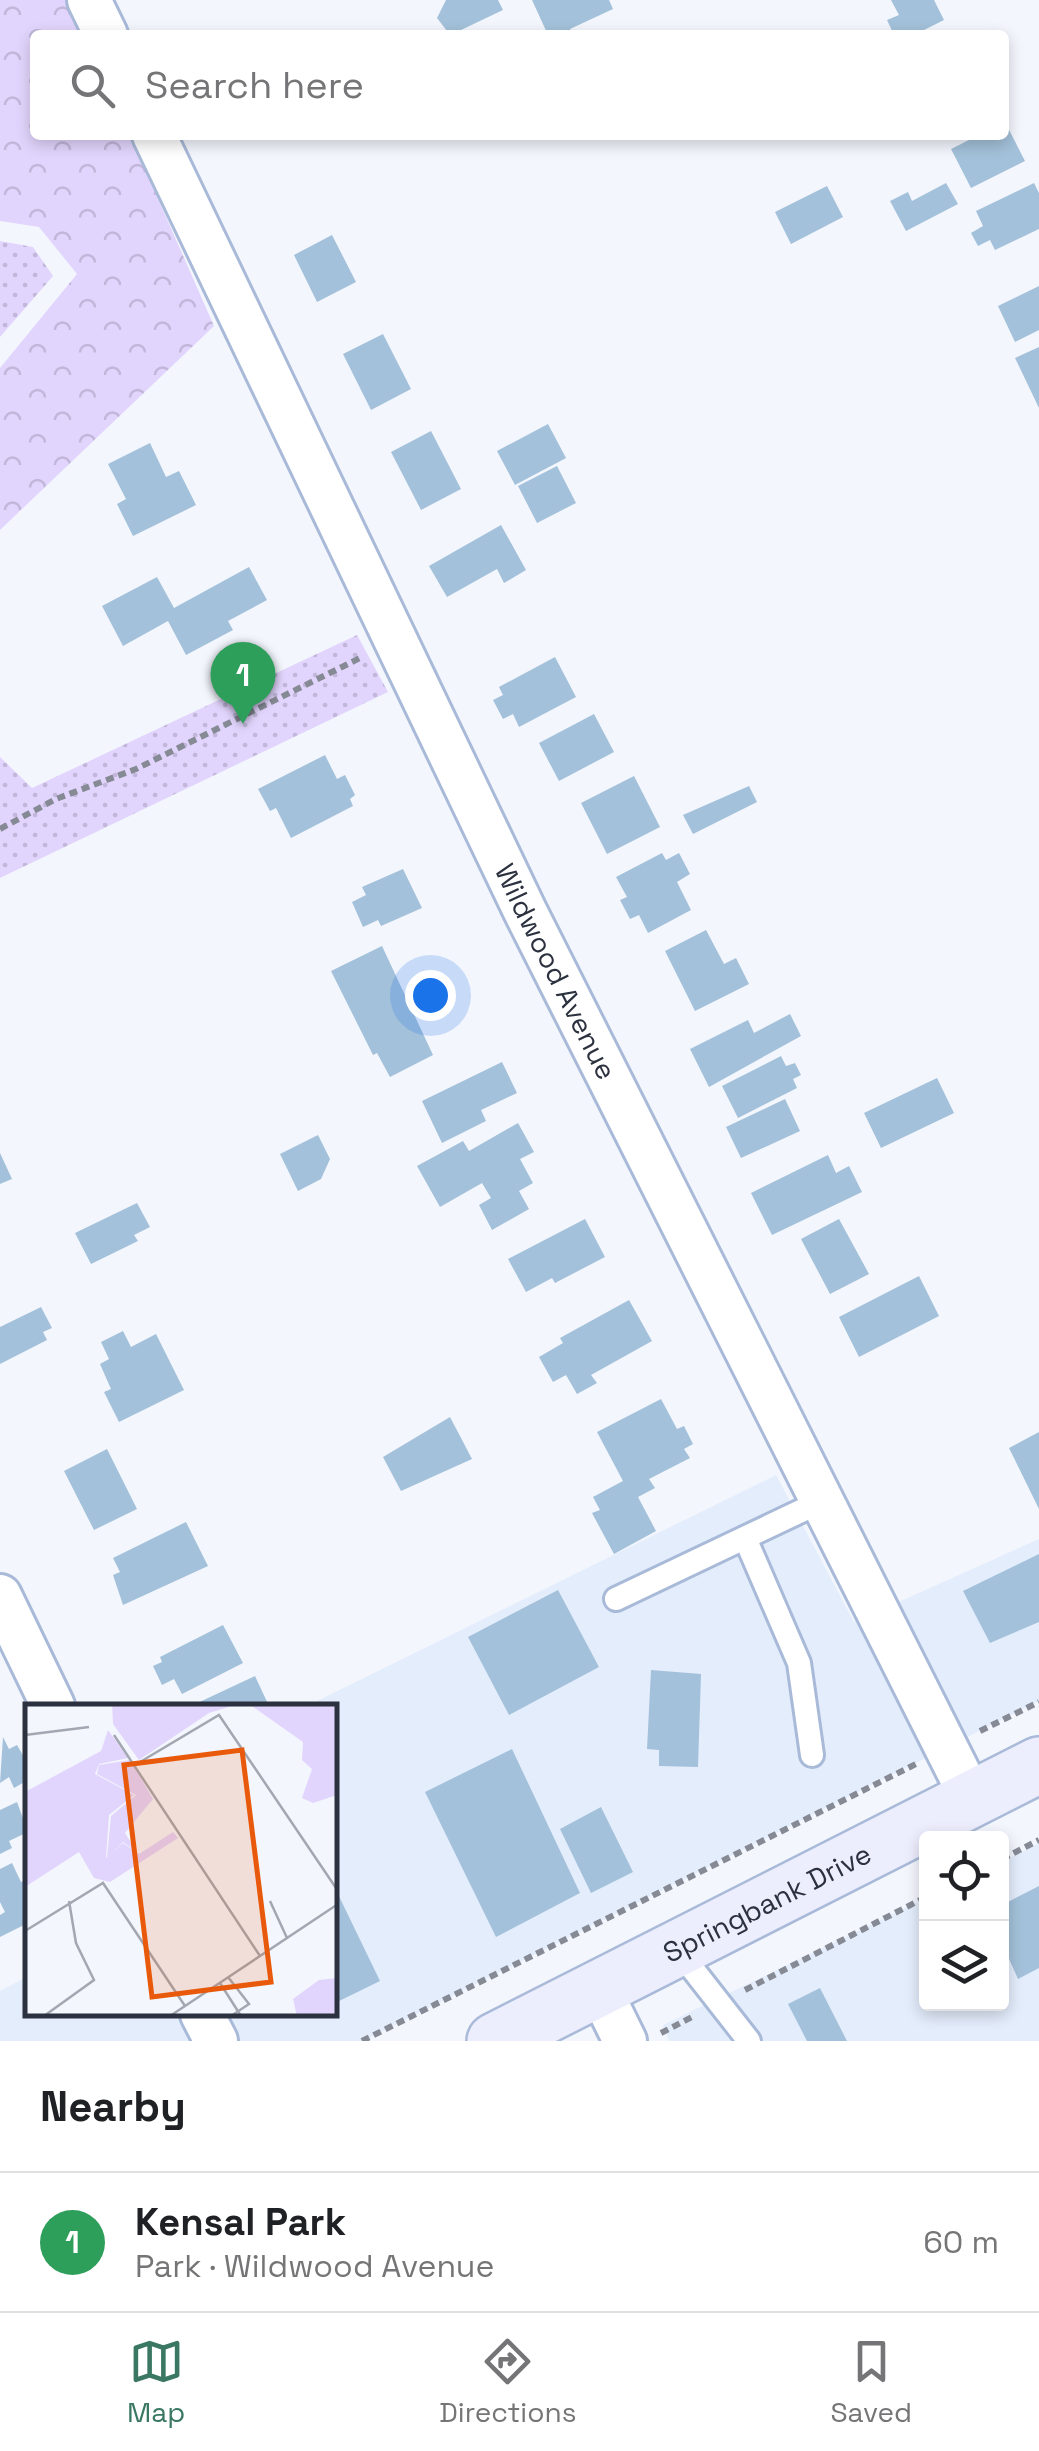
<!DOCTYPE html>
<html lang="en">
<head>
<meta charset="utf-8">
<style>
	:root { --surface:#fff; --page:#f6f6f6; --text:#202124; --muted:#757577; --line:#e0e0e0; --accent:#3a7864 }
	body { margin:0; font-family:"Space Grotesk",sans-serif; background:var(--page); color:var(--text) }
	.controls { position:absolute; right:30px; bottom:30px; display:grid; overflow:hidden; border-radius:10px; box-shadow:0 5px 15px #0003 }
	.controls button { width:90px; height:90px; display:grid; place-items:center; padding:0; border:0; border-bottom:2px solid var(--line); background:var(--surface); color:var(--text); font:50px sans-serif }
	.you { position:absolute; left:430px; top:995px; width:35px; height:35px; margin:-25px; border:8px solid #fff; border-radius:50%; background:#1a73e8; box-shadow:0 0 0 15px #1a73e833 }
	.badge { display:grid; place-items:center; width:65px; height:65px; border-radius:50%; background:var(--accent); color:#fff; font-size:32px; font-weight:700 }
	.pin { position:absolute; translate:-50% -82px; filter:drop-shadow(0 2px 5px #0008) }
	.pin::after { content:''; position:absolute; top:52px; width:35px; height:30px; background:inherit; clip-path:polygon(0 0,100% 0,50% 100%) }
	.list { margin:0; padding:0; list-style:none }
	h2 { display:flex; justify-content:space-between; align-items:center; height:130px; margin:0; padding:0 40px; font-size:42px }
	h2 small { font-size:32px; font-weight:400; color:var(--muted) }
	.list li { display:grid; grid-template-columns:65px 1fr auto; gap:30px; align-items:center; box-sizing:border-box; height:140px; padding:0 40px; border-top:2px solid var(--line) }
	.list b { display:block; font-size:38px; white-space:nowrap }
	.list p { margin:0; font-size:32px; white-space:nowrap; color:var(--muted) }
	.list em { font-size:32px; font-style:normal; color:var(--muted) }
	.icon { flex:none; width:55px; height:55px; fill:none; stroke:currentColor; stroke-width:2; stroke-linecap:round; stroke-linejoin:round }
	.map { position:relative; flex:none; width:1039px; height:2041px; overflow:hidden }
	.search { position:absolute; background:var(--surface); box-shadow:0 5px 15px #0003; left:30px; right:30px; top:30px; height:110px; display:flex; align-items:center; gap:25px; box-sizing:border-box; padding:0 35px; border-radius:10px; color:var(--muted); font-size:38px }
	.sheet { height:270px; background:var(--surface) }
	nav { display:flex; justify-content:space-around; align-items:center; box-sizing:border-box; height:140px; border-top:2px solid var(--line); background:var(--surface); font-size:28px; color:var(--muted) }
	nav a { display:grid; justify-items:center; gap:5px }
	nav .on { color:var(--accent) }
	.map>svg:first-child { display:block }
	.built { fill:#e4edfc }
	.forest { fill:url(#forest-crowns) }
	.park { fill:url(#park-dots) }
	.building { fill:#a3c1da }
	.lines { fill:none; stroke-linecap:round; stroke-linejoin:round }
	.lane-casing { stroke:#a9bad9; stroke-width:28 }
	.street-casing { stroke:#a9bad9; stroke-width:48 }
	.secondary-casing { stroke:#a9bad9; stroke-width:60 }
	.path { stroke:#868a95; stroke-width:6; stroke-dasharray:8 5; stroke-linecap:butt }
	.lane { stroke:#fff; stroke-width:22 }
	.street { stroke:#fff; stroke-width:42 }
	.secondary { stroke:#ecedfd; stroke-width:55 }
	.labels { text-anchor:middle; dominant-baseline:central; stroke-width:10; stroke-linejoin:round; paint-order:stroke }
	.street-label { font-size:28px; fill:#2b313e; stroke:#fff }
	.inset-road { fill:none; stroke:#a3a7b1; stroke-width:2.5 }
	.view { fill:#e8590c; fill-opacity:0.15; stroke:#e8590c; stroke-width:5 }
	.inset-edge { fill:none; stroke:#2b313e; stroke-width:5 }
</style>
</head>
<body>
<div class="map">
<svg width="1039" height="2041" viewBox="0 0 1039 2041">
	<defs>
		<pattern id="forest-crowns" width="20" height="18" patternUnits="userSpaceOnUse" patternTransform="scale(2.5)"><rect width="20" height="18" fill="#e2d5fd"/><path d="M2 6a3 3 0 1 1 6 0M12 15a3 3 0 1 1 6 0" fill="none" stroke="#c2b7da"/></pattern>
		<pattern id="park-dots" width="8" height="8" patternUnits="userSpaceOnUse" patternTransform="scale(2.5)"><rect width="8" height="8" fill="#e2d5fd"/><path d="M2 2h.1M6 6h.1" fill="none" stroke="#c2b7da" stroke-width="1.8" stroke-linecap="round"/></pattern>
	</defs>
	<rect width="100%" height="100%" fill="#f3f6fd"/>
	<g class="built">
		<path d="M776,1475L854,1622L1039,1539V1701L363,2041H0V1991L27,1977L28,2014H335V1706H307Z"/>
		<path d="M1039,1843V2041H669L663,2025L926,1898V2004H1002V1862Z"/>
	</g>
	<path class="forest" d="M0,0H71L86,35H35V135H130L214,326L0,530V368L77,274L39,227L0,221Z"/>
	<g class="park">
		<path d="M0,241L33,247L53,276L0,337Z"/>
		<path d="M357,635L388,692L0,878V757L32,788Z"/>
	</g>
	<g class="building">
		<path d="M446,0H498L503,10L461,30L447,31L437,18Z"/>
		<path d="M532,0H609L613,9L570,29L574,35H548Z"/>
		<path d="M891,0H934L944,20L914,35L906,30L894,35L887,20L899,15Z"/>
		<path d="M1004,120L1025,161L971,188L951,149L979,135H1004Z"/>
		<path d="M946,183L958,204L906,231L890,201L908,192L912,201Z"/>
		<path d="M1034,183L1039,193V229L995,250L990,240L978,246L971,233L983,226L976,211Z"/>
		<path d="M827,186L843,217L791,244L775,212Z"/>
		<path d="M332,235L356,282L317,302L294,255Z"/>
		<path d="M1039,286V330L1015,342L998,306Z"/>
		<path d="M383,334L411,389L371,410L343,354Z"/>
		<path d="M1039,347V408L1015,358Z"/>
		<path d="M548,424L566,458L515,485L497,451Z"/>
		<path d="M431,431L461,489L421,510L391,452Z"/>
		<path d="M150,443L166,477L179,471L196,505L133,536L117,504L126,499L108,464Z"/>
		<path d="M557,466L576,503L537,523L518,486Z"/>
		<path d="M501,525L526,570L504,583L497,569L447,597L429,566Z"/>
		<path d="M249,567L267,600L228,621L233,630L186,655L168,621L123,646L102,606L157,577L174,608Z"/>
		<path d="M555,657L576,697L519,727L513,714L503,719L493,700L503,695L499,687Z"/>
		<path d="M594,714L614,752L559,781L539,743Z"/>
		<path d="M325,755L337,779L345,775L355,795L350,799L353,806L291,838L276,808L270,811L258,789Z"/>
		<path d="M634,776L660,827L607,854L581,803Z"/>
		<path d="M749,786L757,802L693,834L683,815Z"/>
		<path d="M662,853L666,860L679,853L690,874L677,882L691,910L648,933L639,915L630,919L620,900L627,897L616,877Z"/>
		<path d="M403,869L422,908L381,926L378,920L363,927L352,902L366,895L362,887Z"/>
		<path d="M706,930L724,964L736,958L749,984L695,1011L665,951Z"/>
		<path d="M382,946L433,1055L390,1077L377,1053L373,1055L331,971Z"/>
		<path d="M790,1014L801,1036L709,1087L690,1049L748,1020L754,1033Z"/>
		<path d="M781,1056L786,1066L795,1063L801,1075L793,1079L797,1088L738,1118L722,1086Z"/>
		<path d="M502,1062L517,1093L481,1110L486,1121L442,1143L422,1101Z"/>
		<path d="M937,1078L954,1113L881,1148L864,1113Z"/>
		<path d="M785,1099L800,1131L741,1158L726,1127Z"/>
		<path d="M518,1123L534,1152L520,1159L533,1183L519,1191L529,1209L492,1230L479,1205L491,1198L482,1183L440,1207L417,1166L463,1141L469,1151Z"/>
		<path d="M318,1135L330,1159L321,1179L298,1191L280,1154Z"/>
		<path d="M0,1153L12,1179L0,1184Z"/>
		<path d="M828,1155L836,1173L849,1166L862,1192L772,1235L751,1193Z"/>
		<path d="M137,1203L150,1227L134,1235L138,1241L91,1264L75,1233Z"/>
		<path d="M585,1219L605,1257L555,1283L552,1278L526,1292L508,1259Z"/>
		<path d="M839,1219L869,1274L830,1294L801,1239Z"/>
		<path d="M919,1276L939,1316L859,1357L839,1317Z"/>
		<path d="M629,1300L652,1341L591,1375L597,1383L577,1394L566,1375L553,1382L539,1357L563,1343L560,1338Z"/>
		<path d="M41,1307L52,1328L43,1332L47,1340L0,1364V1327Z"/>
		<path d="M123,1331L131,1347L156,1334L184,1390L119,1422L104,1392L111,1389L100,1364L109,1359L101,1342Z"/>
		<path d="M661,1399L677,1429L684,1426L693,1444L684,1449L690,1458L649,1479L655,1488L638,1497L656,1531L614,1554L592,1513L600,1510L593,1497L623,1481L597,1432Z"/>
		<path d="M450,1417L472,1459L401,1491L383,1457Z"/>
		<path d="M1039,1432V1509L1009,1448Z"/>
		<path d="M107,1449L137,1509L94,1530L64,1471Z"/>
		<path d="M186,1522L208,1566L123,1605L113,1575L120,1572L113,1558Z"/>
		<path d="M1039,1554V1622L990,1643L963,1591Z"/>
		<path d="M558,1590L599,1667L509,1715L468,1637Z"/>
		<path d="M223,1625L243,1663L182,1694L174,1679L162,1685L153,1666L162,1662L160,1657Z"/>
		<path d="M651,1670L701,1674L698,1767L659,1766V1750L647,1749Z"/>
		<path d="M255,1676L269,1706H191Z"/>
		<path d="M3,1737L9,1749L17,1745L28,1764V1780L14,1788L9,1777L0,1783Z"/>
		<path d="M512,1749L580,1893L496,1937L425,1792Z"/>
		<path d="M17,1802L28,1832L9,1841L12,1848L0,1854V1810Z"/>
		<path d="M601,1807L633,1872L591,1893L560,1829Z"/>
		<path d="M12,1863L21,1882L28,1879V1923L0,1937V1915L5,1912L0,1902V1869Z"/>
		<path d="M1039,1886V1968L1018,1979L1002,1943V1905Z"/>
		<path d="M335,1888L380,1981L335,2003Z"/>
		<path d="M820,1988L847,2041H807L788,2004Z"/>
	</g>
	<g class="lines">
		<defs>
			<g id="lane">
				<path d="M745,1538L799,1663L812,1755"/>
				<path d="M616,1599L822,1501"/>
				<path d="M677,1949L749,2041"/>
			</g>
			<g id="street">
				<path d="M89,0L106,35"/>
				<path id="s1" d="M154,135L525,911L972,1799"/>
				<path d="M0,1596L53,1706"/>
				<path d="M599,1988L625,2041"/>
				<path d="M202,2014L216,2041"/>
			</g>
			<g id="secondary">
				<path id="s2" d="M495,2041L1039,1765"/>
			</g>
		</defs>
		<use href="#lane" class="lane-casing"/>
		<use href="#street" class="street-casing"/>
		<use href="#secondary" class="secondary-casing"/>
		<g class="path">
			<path d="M0,829L56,799L136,769L362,657"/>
			<path d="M980,1731L1039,1702"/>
			<path d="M1002,1859L1039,1840"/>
			<path d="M745,1990L926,1897"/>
			<path d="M661,2033L694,2016"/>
			<path d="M362,2041L916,1764"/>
		</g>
		<use href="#lane" class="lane"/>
		<use href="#street" class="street"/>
		<use href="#secondary" class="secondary"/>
	</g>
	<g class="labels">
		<g class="street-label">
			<text stroke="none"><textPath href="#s1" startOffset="928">Wildwood Avenue</textPath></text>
			<text stroke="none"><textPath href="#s2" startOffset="305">Springbank Drive</textPath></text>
		</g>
	</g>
	<g transform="translate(25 1704)">
		<rect width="312" height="312" fill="#f3f6fd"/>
		<path d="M224,0H312V91L288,99L277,94L287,65L277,56L278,38ZM105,56L128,95L100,129L112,148L98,138L82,154L86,112L111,91L72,70L74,61ZM312,274V312H272L268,295L294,276Z" fill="#e2d5fd"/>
		<path d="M87,0H213L184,9L114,56L88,20ZM83,26L103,54L74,60L70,70L109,91L84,111L81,154L98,139L114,150L148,128L153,134L85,178L69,174L54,148L0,183V88L76,47Z" fill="#e2d5fd"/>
		<path d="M38,87L52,141L26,147L5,142L0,96Z" fill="#e2d5fd"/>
		<path class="inset-road" d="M0,31L64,23M89,31L235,252M110,61L194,11L313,187M245,197L262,234M0,227L78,179L160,302M203,273L224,300L206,312M195,279L216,312M19,312L69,276L51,239L44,197M145,312L313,200"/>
		<path class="view" d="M217,46L246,278L127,293L99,61Z"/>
		<rect width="312" height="312" class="inset-edge"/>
	</g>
</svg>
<div class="controls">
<button><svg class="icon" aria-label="locate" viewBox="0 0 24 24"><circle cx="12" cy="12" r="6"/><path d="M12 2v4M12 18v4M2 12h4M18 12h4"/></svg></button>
<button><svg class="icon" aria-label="layers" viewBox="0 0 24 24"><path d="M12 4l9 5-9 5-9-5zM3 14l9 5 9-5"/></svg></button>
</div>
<div class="you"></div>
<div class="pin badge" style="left:243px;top:724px;background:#2e9e5b">1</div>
<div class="search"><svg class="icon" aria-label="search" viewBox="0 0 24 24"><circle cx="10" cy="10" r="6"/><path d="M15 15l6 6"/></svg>Search here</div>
</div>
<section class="sheet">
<h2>Nearby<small></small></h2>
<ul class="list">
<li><span class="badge" style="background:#2e9e5b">1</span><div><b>Kensal Park</b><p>Park · Wildwood Avenue</p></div><em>60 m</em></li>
</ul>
</section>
<nav>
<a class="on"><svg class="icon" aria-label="map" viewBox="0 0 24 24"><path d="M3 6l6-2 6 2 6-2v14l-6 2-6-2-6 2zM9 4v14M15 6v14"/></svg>Map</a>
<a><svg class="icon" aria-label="directions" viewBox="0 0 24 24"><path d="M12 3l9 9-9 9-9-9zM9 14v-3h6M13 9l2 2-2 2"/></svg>Directions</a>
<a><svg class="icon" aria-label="saved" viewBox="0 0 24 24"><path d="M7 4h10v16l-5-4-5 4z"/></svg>Saved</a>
</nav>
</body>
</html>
